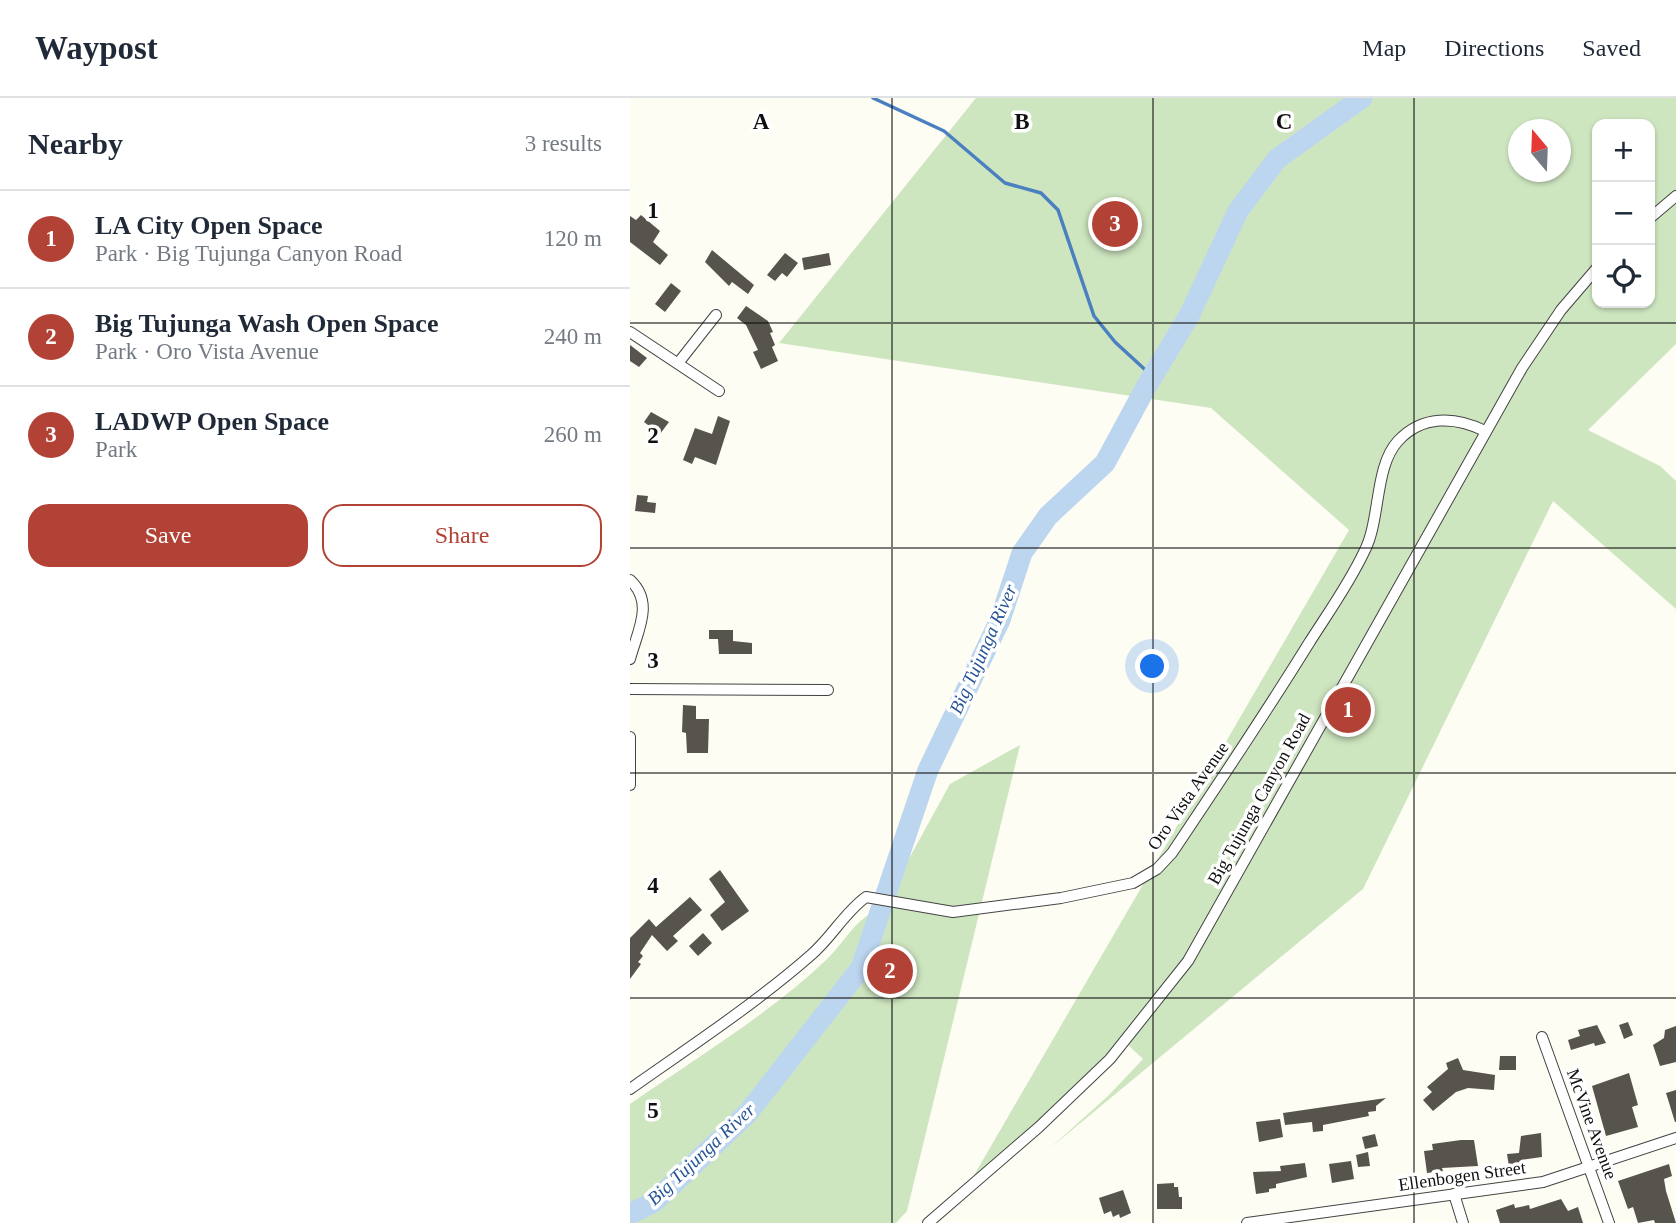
<!DOCTYPE html>
<html lang="en">
<head>
<meta charset="utf-8">
<style>
	:root { --surface:#fff; --page:#f2f2f3; --text:#1f2937; --muted:#747a83; --line:#e0e1e3; --accent:#b24235 }
	body { margin:0; font-family:"Times New Roman",serif; background:var(--page); color:var(--text) }
	.controls { position:absolute; right:21px; top:21px; display:grid; overflow:hidden; border-radius:14px; box-shadow:0 2px 5px #0004 }
	.controls button { width:63px; height:63px; display:grid; place-items:center; padding:0; border:0; border-bottom:2px solid var(--line); background:var(--surface); color:var(--text); font:35px sans-serif }
	.compass { position:absolute; left:878px; top:21px; width:63px; height:63px; border-radius:50%; background:var(--surface); box-shadow:0 2px 5px #0004; rotate:341deg }
	.you { position:absolute; left:523px; top:569px; width:24px; height:24px; margin:-18px; border:5px solid #fff; border-radius:50%; background:#1a73e8; box-shadow:0 0 0 10px #1a73e833 }
	.badge { display:grid; place-items:center; width:46px; height:46px; border-radius:50%; background:var(--accent); color:#fff; font-size:23px; font-weight:700 }
	.pin { position:absolute; translate:-50% -50%; border:4px solid #fff; box-shadow:0 2px 7px #0006 }
	.list { margin:0; padding:0; list-style:none }
	h2 { display:flex; justify-content:space-between; align-items:center; height:91px; margin:0; padding:0 28px; font-size:30px }
	h2 small { font-size:23px; font-weight:400; color:var(--muted) }
	.list li { display:grid; grid-template-columns:46px 1fr auto; gap:21px; align-items:center; box-sizing:border-box; height:98px; padding:0 28px; border-top:2px solid var(--line) }
	.list b { display:block; font-size:26px; white-space:nowrap }
	.list p { margin:0; font-size:23px; white-space:nowrap; color:var(--muted) }
	.list em { font-size:23px; font-style:normal; color:var(--muted) }
	.actions { display:flex; gap:14px; padding:21px 28px }
	.actions a { flex:1; padding:16px 0; border:2px solid var(--accent); border-radius:21px; text-align:center; font-size:24px; color:var(--accent) }
	.actions .main { background:var(--accent); color:#fff }
	.icon { flex:none; width:38px; height:38px; fill:none; stroke:currentColor; stroke-width:2; stroke-linecap:round; stroke-linejoin:round }
	.map { position:relative; flex:none; width:1046px; height:1125px; overflow:hidden }
	header { display:flex; align-items:center; gap:42px; box-sizing:border-box; height:98px; padding:0 35px; background:var(--surface); border-bottom:2px solid var(--line) }
	header strong { font-size:33px }
	nav { display:flex; gap:38px; margin-inline-start:auto; font-size:24px }
	main { display:flex }
	aside { flex:1; background:var(--surface) }
	.map>svg:first-child { display:block }
	.green { fill:#cee6c0; fill-rule:evenodd }
	.lines { fill:none; stroke-linecap:round; stroke-linejoin:round }
	.stream { stroke:#4b80c0; stroke-width:3.5 }
	.river { stroke:#bdd6f0; stroke-width:21 }
	.building { fill:#57534d }
	.minor-casing { stroke:#434343; stroke-width:12 }
	.minor { stroke:#fff; stroke-width:10 }
	.grid { fill:none; stroke:#101010; stroke-width:2; stroke-opacity:0.55 }
	.labels { text-anchor:middle; dominant-baseline:central; stroke-width:7; stroke-linejoin:round; paint-order:stroke }
	.street-label { font-size:18px; fill:#101010; stroke:#fff }
	.water-label { font-size:19px; font-style:italic; fill:#255495; stroke:#fff }
	.grid-label { font-size:23px; text-anchor:middle; font-weight:bold; fill:#101010; stroke:#fff; stroke-width:7; stroke-linejoin:round; paint-order:stroke }
</style>
</head>
<body>
<header>
<strong>Waypost</strong>
<nav><a>Map</a><a>Directions</a><a>Saved</a></nav>
</header>
<main>
<aside>
<h2>Nearby<small>3 results</small></h2>
<ul class="list">
<li><span class="badge">1</span><div><b>LA City Open Space</b><p>Park · Big Tujunga Canyon Road</p></div><em>120 m</em></li>
<li><span class="badge">2</span><div><b>Big Tujunga Wash Open Space</b><p>Park · Oro Vista Avenue</p></div><em>240 m</em></li>
<li><span class="badge">3</span><div><b>LADWP Open Space</b><p>Park</p></div><em>260 m</em></li>
</ul>
<div class="actions"><a class="main">Save</a><a>Share</a></div>
</aside>
<div class="map">
<svg width="1046" height="1125" viewBox="0 0 1046 1125">
	<rect width="100%" height="100%" fill="#fefdf4"/>
	<g class="green">
		<path d="M346,0H1046V246L958,332L1030,368L1046,383V511L923,403L733,791L419,1051L478,998L513,961L497,946L336,1091L719,432L581,310L149,245ZM967,26H1020V205H967ZM888,32H930V74H888Z"/>
		<path d="M390,647L277,1113L266,1125H0V1006C66,960 138,917 196,862C217,843 229,811 260,810V795L320,686Z"/>
	</g>
	<g class="lines">
		<path class="stream" d="M243,0L314,33L375,85L411,95L428,112L464,218L485,244L522,278"/>
		<path class="river" d="M0,1116L24,1104L117,1016L231,870L298,672L370,522L392,455L418,418L475,365L516,289L559,218L608,113L647,61L732,0"/>
	</g>
	<g class="building">
		<path d="M11,117L30,133L23,144L38,157L30,167L0,144V118L6,122Z"/>
		<path d="M82,152L124,187L118,196L102,184L99,188L75,164Z"/>
		<path d="M155,155L168,165L157,179L152,175L145,183L137,177Z"/>
		<path d="M199,155L201,167L174,172L172,160Z"/>
		<path d="M41,185L51,193L35,214L25,206Z"/>
		<path d="M116,208L138,223L143,234L140,235L145,247L142,249L148,263L131,271L123,254L128,252L116,227L107,220Z"/>
		<path d="M0,247L17,260L9,269L0,263Z"/>
		<path d="M21,314L39,324L30,336L14,324Z"/>
		<path d="M88,318L100,323L86,367L65,359L62,366L53,362L65,330L82,336Z"/>
		<path d="M7,397L18,398L17,404L26,405L25,415L5,413Z"/>
		<path d="M79,532H103V543L122,545V556H89L88,541H79Z"/>
		<path d="M53,607L66,608V621H79L78,655H57L56,635L52,634Z"/>
		<path d="M90,772L119,813L92,833L80,817L95,804L79,781Z"/>
		<path d="M60,799L72,812L43,838L48,843L37,853L22,837L10,855L13,858L8,864L11,866L0,881V840L19,821L26,829Z"/>
		<path d="M73,835L82,845L68,858L59,848Z"/>
		<path d="M998,924L1003,937L994,941L989,927Z"/>
		<path d="M967,927L976,945L965,948L964,945L941,952L938,942L950,938L948,932Z"/>
		<path d="M1046,928V964L1030,968L1023,947L1034,940L1035,932Z"/>
		<path d="M870,958H886V972H869Z"/>
		<path d="M828,960L833,972L865,977L864,992L838,990L826,994L803,1013L793,1002L802,994L797,989L818,971L816,965Z"/>
		<path d="M999,975L1008,1007L1002,1009L1008,1029L976,1038L962,988Z"/>
		<path d="M1046,992V1024H1045L1036,995Z"/>
		<path d="M756,1000L746,1008V1013L738,1014L739,1018L693,1027V1033L683,1034L682,1024L655,1027L653,1015Z"/>
		<path d="M650,1021L653,1039L629,1044L626,1024Z"/>
		<path d="M911,1035L912,1059L891,1062L892,1067L879,1069L877,1056L889,1055L891,1038Z"/>
		<path d="M745,1036L748,1048L735,1051L732,1039Z"/>
		<path d="M831,1042H844L848,1068L812,1070L813,1073L797,1075L794,1053L803,1052L802,1046Z"/>
		<path d="M738,1054L740,1068L728,1069L726,1057Z"/>
		<path d="M721,1063L724,1081L702,1085L699,1066Z"/>
		<path d="M675,1065L677,1079L646,1086V1090L639,1091V1094L626,1096L623,1074L651,1073L650,1068Z"/>
		<path d="M1039,1066L1042,1078L1034,1081L1036,1093L1046,1125H1025L1024,1122L1008,1125L1003,1109L998,1111L988,1083Z"/>
		<path d="M544,1085V1089H548L549,1099H552V1111H527V1086Z"/>
		<path d="M493,1092L501,1115L490,1120L489,1116L483,1119L481,1113L474,1116L469,1100Z"/>
		<path d="M931,1101L938,1113L948,1109L953,1125H870L866,1112L884,1106L885,1110L899,1107L900,1111Z"/>
	</g>
	<g class="lines">
		<defs>
			<g id="minor">
				<path d="M1020,120L1046,98"/>
				<path d="M0,234L89,293"/>
				<path d="M49,264L86,217"/>
				<path d="M0,482C25,505 7,534 0,561"/>
				<path d="M0,591L198,592"/>
				<path d="M0,639V687"/>
				<path d="M912,939L979,1125"/>
				<path d="M0,991C61,948 125,906 181,857C202,839 214,815 236,799L323,814L431,800L503,785L527,771L542,755C589,685 635,616 679,545C698,515 719,486 734,454C751,422 744,369 768,343C792,317 825,318 855,333"/>
				<path d="M824,1096L833,1125"/>
				<path d="M298,1125L409,1029L480,961L558,863L892,270L931,212L967,170"/>
				<path d="M617,1125L913,1084L1046,1040"/>
			</g>
		</defs>
		<use href="#minor" class="minor-casing"/>
		<use href="#minor" class="minor"/>
	</g>
	<path class="grid" d="M262,0V1125M523,0V1125M784,0V1125M0,225H1046M0,450H1046M0,675H1046M0,900H1046"/>
	<g class="labels">
		<g class="street-label">
			<text transform="translate(558 698) rotate(-55)">Oro Vista Avenue</text>
			<text transform="translate(629 701) rotate(-61)">Big Tujunga Canyon Road</text>
			<text transform="translate(962 1026) rotate(70)">McVine Avenue</text>
			<text transform="translate(832 1078) rotate(-8)">Ellenbogen Street</text>
		</g>
		<g class="water-label">
			<text transform="translate(353 551) rotate(-66)">Big Tujunga River</text>
			<text transform="translate(71 1056) rotate(-43)">Big Tujunga River</text>
		</g>
	</g>
	<g class="grid-label">
		<text x="131" y="31">A</text>
		<text x="392" y="31">B</text>
		<text x="654" y="31">C</text>
		<text x="23" y="120">1</text>
		<text x="23" y="345">2</text>
		<text x="23" y="570">3</text>
		<text x="23" y="795">4</text>
		<text x="23" y="1020">5</text>
	</g>
</svg>
<div class="controls">
<button>+</button>
<button>−</button>
<button><svg class="icon" aria-label="locate" viewBox="0 0 24 24"><circle cx="12" cy="12" r="6"/><path d="M12 2v4M12 18v4M2 12h4M18 12h4"/></svg></button>
</div>
<svg class="compass" viewBox="-18 -18 36 36"><path d="M0-13l5 13h-10z" fill="#e53935"/><path d="M0 13l5-13h-10z" fill="#747a83"/></svg>
<div class="you"></div>
<div class="pin badge" style="left:718px;top:612px">1</div>
<div class="pin badge" style="left:260px;top:873px">2</div>
<div class="pin badge" style="left:485px;top:126px">3</div>
</div>
</main>
</body>
</html>
